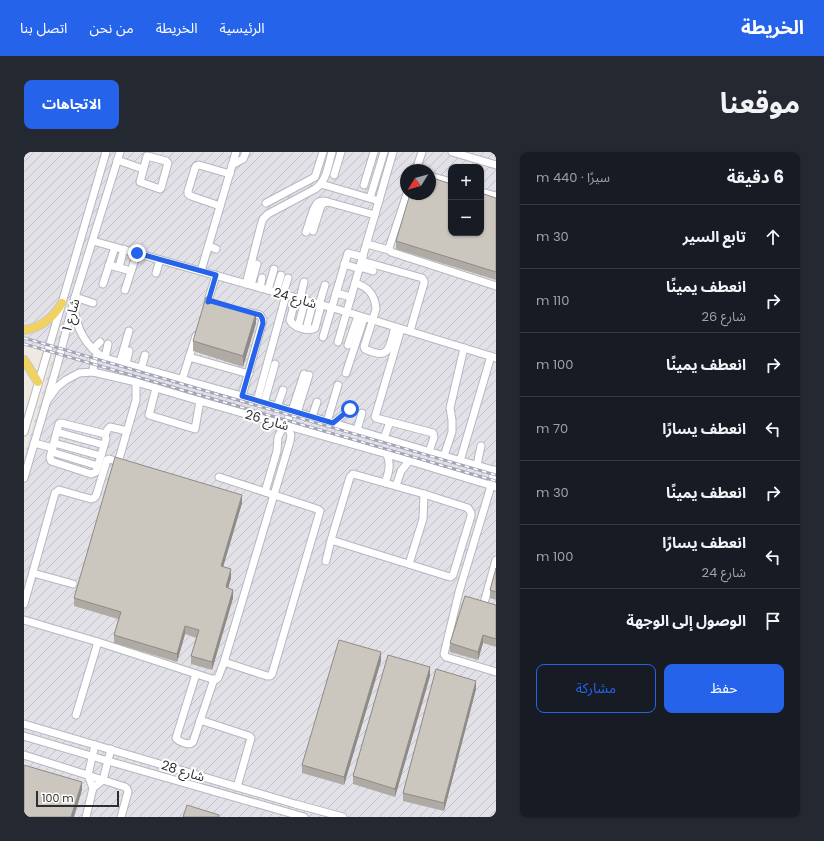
<!DOCTYPE html>
<html lang="ar">
<head>
<meta charset="utf-8">
<style>
	:root { --surface:#171b24; --page:#242831; --text:#f1f3f6; --muted:#9ea1a6; --line:#363941; --accent:#2563eb }
	body { margin:0; font-family:Poppins,"Noto Sans Arabic",sans-serif; background:var(--page); color:var(--text); direction:rtl }
	.controls { position:absolute; right:12px; top:12px; display:grid; overflow:hidden; border-radius:8px; box-shadow:0 1px 3px #0004 }
	.controls button { width:36px; height:36px; display:grid; place-items:center; padding:0; border:0; border-bottom:1px solid var(--line); background:var(--surface); color:var(--text); font:20px sans-serif }
	.compass { position:absolute; left:376px; top:12px; width:36px; height:36px; border-radius:50%; background:var(--surface); box-shadow:0 1px 3px #0004; rotate:233deg }
	.scale { position:absolute; left:12px; bottom:10px; width:83px; box-sizing:border-box; padding-left:4px; border:2px solid #2e2e2e; border-top:0; font-size:11px; line-height:14px; white-space:nowrap; color:#2e2e2e; -webkit-text-stroke:3px #fff; paint-order:stroke }
	.stop { position:absolute; width:12px; height:12px; margin:-9px; border:3px solid #2563eb; border-radius:50%; background:#fff }
	.stop.end { background:#2563eb; border-color:#fff; box-shadow:0 1px 4px #0008 }
	.list { margin:0; padding:0; list-style:none }
	h2 { display:flex; justify-content:space-between; align-items:center; height:52px; margin:0; padding:0 16px; font-size:17px }
	h2 small { font-size:13px; font-weight:400; color:var(--muted) }
	.list li { display:grid; grid-template-columns:26px 1fr auto; gap:12px; align-items:center; box-sizing:border-box; height:64px; padding:0 16px; border-top:1px solid var(--line) }
	.list b { display:block; font-size:15px; white-space:nowrap }
	.list p { margin:0; font-size:13px; white-space:nowrap; color:var(--muted) }
	.list em { font-size:13px; font-style:normal; color:var(--muted) }
	.actions { display:flex; gap:8px; padding:12px 16px }
	.actions a { flex:1; padding:9px 0; border:1px solid var(--accent); border-radius:8px; text-align:center; font-size:14px; color:var(--accent) }
	.actions .main { background:var(--accent); color:#fff }
	.icon { flex:none; width:22px; height:22px; fill:none; stroke:currentColor; stroke-width:2; stroke-linecap:round; stroke-linejoin:round }
	.map { position:relative; flex:none; width:472px; height:665px; overflow:hidden; direction:ltr; border-radius:8px }
	header { display:flex; align-items:center; gap:24px; box-sizing:border-box; height:56px; padding:0 20px; background:var(--accent); color:#fff }
	header strong { font-size:19px }
	nav { display:flex; gap:22px; margin-inline-start:auto; font-size:14px }
	.intro { display:flex; align-items:center; justify-content:space-between; box-sizing:border-box; height:96px; padding:0 24px }
	h1 { margin:0; font-size:28px }
	.button { padding:10px 18px; border-radius:8px; background:var(--accent); color:#fff; font-size:14px; font-weight:700 }
	main { display:flex; gap:24px; padding:0 24px }
	aside { flex:1; background:var(--surface); border-radius:8px; box-shadow:0 1px 3px #0004 }
	.map>svg:first-child { display:block }
	.industrial { fill:url(#industrial-furrows); fill-rule:evenodd }
	.lines { fill:none; stroke-linecap:round; stroke-linejoin:round }
	.minor-casing { stroke:#b4b7c1; stroke-width:9 }
	.major-casing { stroke:#c9c9c9; stroke-width:10 }
	.minor { stroke:#fff; stroke-width:7 }
	.major { stroke:#f2d163; stroke-width:8 }
	.rail-casing { stroke:#a3a6b8; stroke-width:3 }
	.rail { stroke:#fff; stroke-width:1.5; stroke-dasharray:4.5; stroke-linecap:butt }
	.wall { fill:#afaba4 }
	.shaded-wall { fill:#8e8b86 }
	.building { fill:#cbc7bf; stroke:#8e8b86 }
	.route { stroke:#2563eb; stroke-width:5 }
	.labels { text-anchor:middle; dominant-baseline:central; stroke-width:4; stroke-linejoin:round; paint-order:stroke }
	.street-label { font-size:13px; fill:#2e2e2e; stroke:#fff }
</style>
</head>
<body>
<header>
<strong>الخريطة</strong>
<nav><a>الرئيسية</a><a>الخريطة</a><a>من نحن</a><a>اتصل بنا</a></nav>
</header>
<div class="intro"><h1>موقعنا</h1><a class="button">الاتجاهات</a></div>
<main>
<aside>
<h2>6 دقيقة<small>سيرًا · 440 m</small></h2>
<ul class="list">
<li><svg class="icon" aria-label="ahead" viewBox="0 0 24 24"><path d="M12 20V5M6 11l6-6 6 6"/></svg><div><b>تابع السير</b></div><em>30 m</em></li>
<li><svg class="icon" aria-label="right" viewBox="0 0 24 24"><path d="M7 20v-9h11M14 6l5 5-5 5"/></svg><div><b>انعطف يمينًا</b><p>شارع 26</p></div><em>110 m</em></li>
<li><svg class="icon" aria-label="right" viewBox="0 0 24 24"><path d="M7 20v-9h11M14 6l5 5-5 5"/></svg><div><b>انعطف يمينًا</b></div><em>100 m</em></li>
<li><svg class="icon" aria-label="left" viewBox="0 0 24 24"><path d="M17 20v-9H6M10 6l-5 5 5 5"/></svg><div><b>انعطف يسارًا</b></div><em>70 m</em></li>
<li><svg class="icon" aria-label="right" viewBox="0 0 24 24"><path d="M7 20v-9h11M14 6l5 5-5 5"/></svg><div><b>انعطف يمينًا</b></div><em>30 m</em></li>
<li><svg class="icon" aria-label="left" viewBox="0 0 24 24"><path d="M17 20v-9H6M10 6l-5 5 5 5"/></svg><div><b>انعطف يسارًا</b><p>شارع 24</p></div><em>100 m</em></li>
<li><svg class="icon" aria-label="arrive" viewBox="0 0 24 24"><path d="M6 21V4h12l-3 4 3 4H6"/></svg><div><b>الوصول إلى الوجهة</b></div></li>
</ul>
<div class="actions"><a class="main">حفظ</a><a>مشاركة</a></div>
</aside>
<div class="map">
<svg width="472" height="665" viewBox="0 0 472 665">
	<defs>
		<pattern id="industrial-furrows" width="10" height="10" patternUnits="userSpaceOnUse"><rect width="10" height="10" fill="#e3e1e8"/><path d="M-1 1l2-2M0 10L10 0M9 11l2-2" fill="none" stroke="#c3c1c7"/></pattern>
	</defs>
	<rect width="100%" height="100%" fill="#efe9e1"/>
	<path class="industrial" d="M0,0H472V665H0V305L30,200L0,191ZM427,15H457V81H427ZM382,18H406V42H382Z"/>
	<g class="lines">
		<defs>
			<g id="minor">
				<path d="M428,0L472,13"/>
				<path d="M123,4L142,9L144,11L137,36L136,37L116,30Z"/>
				<path d="M93,8L119,17"/>
				<path d="M208,13L219,7L222,0"/>
				<path d="M392,18L398,0"/>
				<path d="M310,23L317,0"/>
				<path d="M406,24L427,30"/>
				<path d="M297,32L355,49"/>
				<path d="M340,33L350,0"/>
				<path d="M457,40L472,44"/>
				<path d="M383,42L365,96L367,100L472,134"/>
				<path d="M346,46L360,0"/>
				<path d="M242,51L291,25L299,0"/>
				<path d="M196,54L167,44L164,42V39L171,16L172,14L175,13L206,22"/>
				<path d="M289,79L297,54L300,51L304,50"/>
				<path d="M282,80C285,73 289,53 295,50C298,48 301,49 304,50L351,63"/>
				<path d="M69,89L323,160L472,206"/>
				<path d="M343,92L365,98"/>
				<path d="M185,94L192,97"/>
				<path d="M338,109L398,126L400,129V131L386,179"/>
				<path d="M320,112L336,117"/>
				<path d="M85,113L107,119"/>
				<path d="M95,115L100,97"/>
				<path d="M336,115L349,119"/>
				<path d="M177,119L212,0"/>
				<path d="M132,121L136,108"/>
				<path d="M331,131C345,135 351,143 352,157L340,195L341,197C366,209 365,196 371,175"/>
				<path d="M79,132L91,95"/>
				<path d="M222,132L237,73L239,67L244,62L291,37C303,29 304,13 308,0"/>
				<path d="M227,133L233,112"/>
				<path d="M236,136L238,126"/>
				<path d="M101,138L113,101"/>
				<path d="M244,138L250,117"/>
				<path d="M252,140L257,123"/>
				<path d="M312,141L327,145"/>
				<path d="M259,142L264,126"/>
				<path d="M51,145L69,151"/>
				<path d="M272,146L266,168C269,175 283,180 291,176L297,153"/>
				<path d="M276,147L280,130"/>
				<path d="M184,149L192,123"/>
				<path d="M50,152C51,174 61,195 81,206L218,244L420,304L472,319"/>
				<path d="M295,153L301,133"/>
				<path d="M274,175L281,149"/>
				<path d="M282,177L289,151"/>
				<path d="M377,177L351,265L352,266L409,281L410,285L405,300"/>
				<path d="M299,185L324,101L339,105"/>
				<path d="M314,190L369,0"/>
				<path d="M324,193L334,164"/>
				<path d="M69,197L76,190"/>
				<path d="M165,205L225,222"/>
				<path d="M81,206L84,192"/>
				<path d="M96,210L105,179"/>
				<path d="M102,212L105,199"/>
				<path d="M117,217L121,203"/>
				<path d="M69,220L70,208L74,202"/>
				<path d="M322,221L340,166"/>
				<path d="M158,228L172,184"/>
				<path d="M132,236L125,263L171,277L176,249"/>
				<path d="M218,244L239,168L236,163L224,160"/>
				<path d="M23,249L33,235L42,228L55,221L69,220L112,230L176,249L363,302L472,335"/>
				<path d="M233,249L262,143"/>
				<path d="M240,251L251,212"/>
				<path d="M253,255L259,238"/>
				<path d="M268,259L280,222"/>
				<path d="M273,261L285,223"/>
				<path d="M288,265L293,250"/>
				<path d="M303,270L314,233"/>
				<path d="M37,271L81,282L82,287L72,320L67,322L27,309L26,305L35,272Z"/>
				<path d="M309,271L326,257"/>
				<path d="M333,278L338,261"/>
				<path d="M0,280L38,151L82,0"/>
				<path d="M33,280L80,293"/>
				<path d="M81,282L84,277L86,275L103,279"/>
				<path d="M360,286L366,270"/>
				<path d="M10,291L29,296"/>
				<path d="M30,291L77,304"/>
				<path d="M28,300L74,314"/>
				<path d="M420,304L428,280V268L426,256L440,196"/>
				<path d="M436,309L467,204"/>
				<path d="M453,313L457,294"/>
				<path d="M470,318L467,334L435,440L420,502L422,505L472,520"/>
				<path d="M195,325L293,357L296,359L248,522L246,524H243L200,510"/>
				<path d="M0,326L33,214L51,145L96,0"/>
				<path d="M361,331C365,320 367,313 363,302"/>
				<path d="M372,334L377,319L385,309"/>
				<path d="M241,340L253,299L254,285L257,279L263,273L266,259"/>
				<path d="M302,409L307,388L426,425L429,423L447,364V361L444,356L400,342L329,322L326,325L307,388"/>
				<path d="M385,412L399,367L400,342"/>
				<path d="M9,421L49,432"/>
				<path d="M460,451L472,408"/>
				<path d="M0,452L31,341L35,338L67,347L70,346L72,344L83,308L85,307L92,309L95,307L112,248V230"/>
				<path d="M0,468L74,490L191,528L194,526L200,510L266,289L267,283L263,273"/>
				<path d="M172,522L152,586C155,590 165,594 169,590L190,527"/>
				<path d="M52,563L74,490"/>
				<path d="M176,568L225,584L227,586L213,635"/>
				<path d="M0,572L271,652L319,665"/>
				<path d="M0,584L84,609L280,665"/>
				<path d="M0,603L101,635L103,637L104,640L97,665"/>
				<path d="M69,636L79,628L87,597"/>
				<path d="M62,665L69,636L64,623L71,593"/>
			</g>
			<g id="major">
				<path d="M0,178C17,176 29,166 38,151"/>
				<path d="M0,208L14,230"/>
			</g>
		</defs>
		<use href="#minor" class="minor-casing"/>
		<use href="#major" class="major-casing"/>
		<use href="#minor" class="minor"/>
		<use href="#major" class="major"/>
		<defs>
			<g id="rail">
				<path d="M0,186L472,323"/>
				<path d="M0,192L472,329"/>
			</g>
		</defs>
		<use href="#rail" class="rail-casing"/>
		<use href="#rail" class="rail"/>
	</g>
	<g class="wall">
		<path d="M472,46V128L372,97V89Z"/>
		<path d="M232,171L219,215L169,199V189Z"/>
		<path d="M218,351L199,415L207,426L204,436L209,446L188,518L167,512V504L172,486L161,482L153,510L90,491V483L94,467L50,454V446Z"/>
		<path d="M472,416V448L466,446V438Z"/>
		<path d="M472,453V495L459,491L454,508L426,500V491Z"/>
		<path d="M357,509L320,633L278,621V613Z"/>
		<path d="M406,524L371,645L329,632V624Z"/>
		<path d="M452,537L420,659L379,649V641Z"/>
	</g>
	<g class="shaded-wall">
		<path d="M232,161V171L219,215V204Z"/>
		<path d="M218,343V351L197,422V414Z"/>
		<path d="M207,417V426L202,443V435Z"/>
		<path d="M209,438V446L188,518V510Z"/>
		<path d="M161,474V482L153,510V502Z"/>
		<path d="M459,483V491L454,508V500Z"/>
		<path d="M357,500V509L320,633V625Z"/>
		<path d="M406,515V524L371,645V637Z"/>
		<path d="M452,529V537L420,659V651Z"/>
		<path d="M58,630V638L50,665H47Z"/>
	</g>
	<g class="building">
		<path d="M406,25L427,32V81H457V41L472,46V120L372,89L386,42H406Z"/>
		<path d="M182,145L232,161L219,204L169,189Z"/>
		<path d="M91,305L218,343L197,414L207,417L202,435L209,438L188,510L167,504L175,478L161,474L153,502L90,483L97,460L50,446Z"/>
		<path d="M472,416V440L466,438Z"/>
		<path d="M441,444L472,453V487L459,483L454,500L426,491Z"/>
		<path d="M315,488L357,500L320,625L278,613Z"/>
		<path d="M364,503L406,515L371,637L329,624Z"/>
		<path d="M412,517L452,529L420,651L379,641Z"/>
		<path d="M0,613L58,630L47,665H0Z"/>
		<path d="M163,653L195,663V665H159Z"/>
	</g>
	<g class="lines">
		<path class="route" d="M113,101L192,123L184,150L187,149L236,163C238,165 239,167 239,171L218,244L309,271L326,257"/>
	</g>
	<g class="labels">
		<g class="street-label">
			<text transform="translate(271 146) rotate(16)">شارع 24</text>
			<text transform="translate(47 163) rotate(-75)">شارع 1</text>
			<text transform="translate(243 268) rotate(16)">شارع 26</text>
			<text transform="translate(159 619) rotate(17)">شارع 28</text>
		</g>
	</g>
</svg>
<div class="controls">
<button>+</button>
<button>−</button>
</div>
<svg class="compass" viewBox="-18 -18 36 36"><path d="M0-13l5 13h-10z" fill="#e53935"/><path d="M0 13l5-13h-10z" fill="#9ea1a6"/></svg>
<div class="scale">100 m</div>
<div class="stop" style="left:326px;top:257px"></div>
<div class="stop end" style="left:113px;top:101px"></div>
</div>
</main>
</body>
</html>
